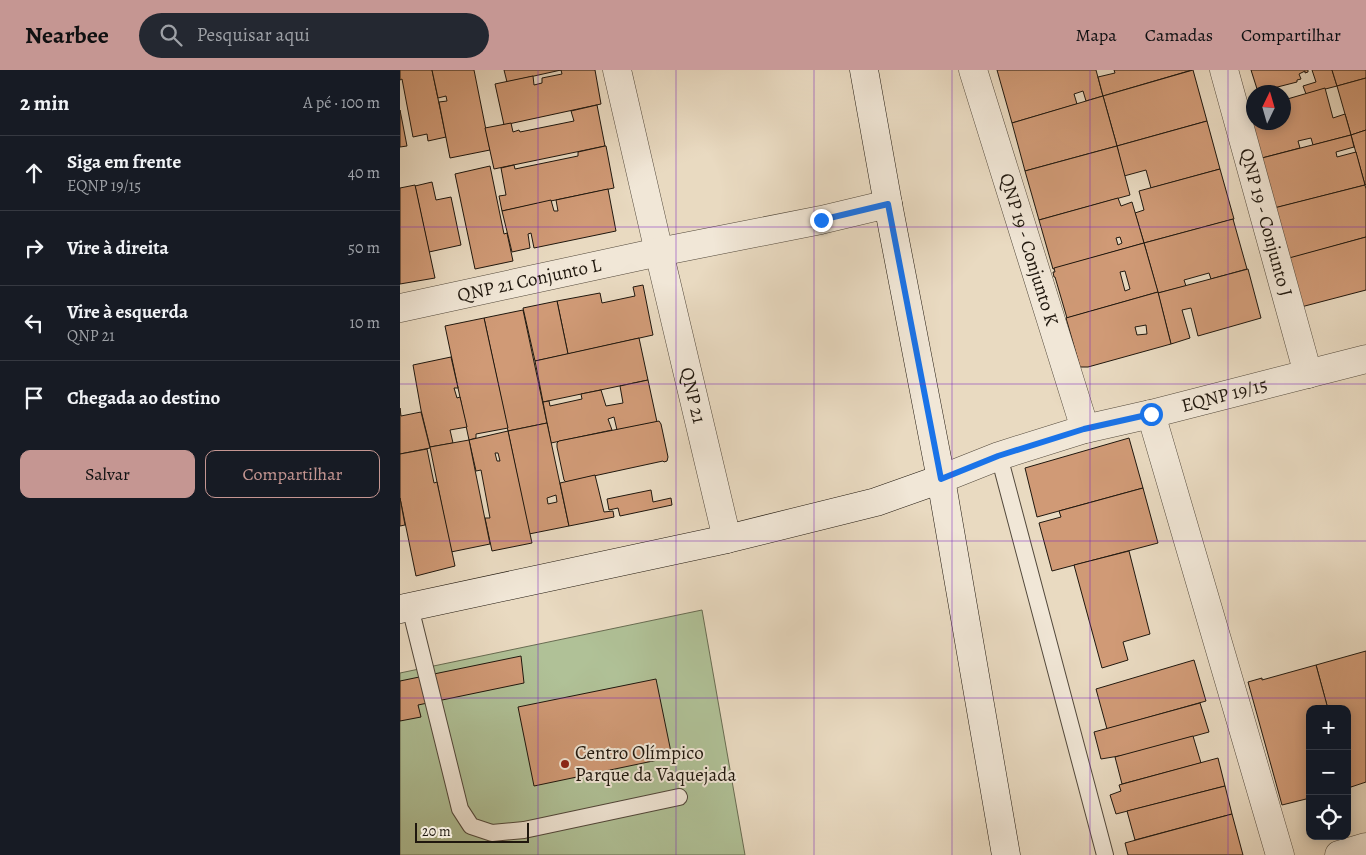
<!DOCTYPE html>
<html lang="pt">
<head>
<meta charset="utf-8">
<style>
	:root { --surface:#171b24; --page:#242831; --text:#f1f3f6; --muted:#9ea1a6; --line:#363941; --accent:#c59692 }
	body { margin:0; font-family:Alegreya,serif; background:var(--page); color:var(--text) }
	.controls { position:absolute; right:15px; bottom:15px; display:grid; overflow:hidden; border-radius:10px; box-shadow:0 2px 12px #0003 }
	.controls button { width:45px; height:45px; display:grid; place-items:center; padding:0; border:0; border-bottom:1px solid var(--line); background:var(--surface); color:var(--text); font:25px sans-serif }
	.compass { position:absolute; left:846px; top:15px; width:45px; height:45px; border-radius:50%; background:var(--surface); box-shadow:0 2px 12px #0003; rotate:5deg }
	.scale { position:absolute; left:15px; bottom:12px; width:114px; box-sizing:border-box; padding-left:5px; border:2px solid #1f170e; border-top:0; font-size:14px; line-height:18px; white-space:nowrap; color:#1f170e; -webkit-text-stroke:4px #f1e7d7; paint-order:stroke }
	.stop { position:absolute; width:15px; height:15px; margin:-11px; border:4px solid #1a73e8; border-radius:50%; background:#fff }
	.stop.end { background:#1a73e8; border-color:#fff; box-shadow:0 1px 5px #0008 }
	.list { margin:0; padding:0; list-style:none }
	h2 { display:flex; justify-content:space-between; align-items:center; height:65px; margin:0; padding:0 20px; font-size:21px }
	h2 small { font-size:16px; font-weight:400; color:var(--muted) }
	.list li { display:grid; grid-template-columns:32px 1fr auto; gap:15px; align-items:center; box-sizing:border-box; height:75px; padding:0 20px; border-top:1px solid var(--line) }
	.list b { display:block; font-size:19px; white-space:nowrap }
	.list p { margin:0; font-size:16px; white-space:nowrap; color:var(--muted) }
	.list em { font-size:16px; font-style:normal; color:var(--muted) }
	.actions { display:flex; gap:10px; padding:15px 20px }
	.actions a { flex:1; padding:11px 0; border:1px solid var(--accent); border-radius:10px; text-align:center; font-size:18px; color:var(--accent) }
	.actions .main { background:var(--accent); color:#111 }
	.icon { flex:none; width:28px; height:28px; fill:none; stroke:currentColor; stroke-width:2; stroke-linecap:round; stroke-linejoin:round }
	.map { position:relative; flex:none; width:966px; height:785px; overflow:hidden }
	header { display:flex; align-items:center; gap:30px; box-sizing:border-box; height:70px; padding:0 25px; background:var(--accent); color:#111 }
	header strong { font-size:24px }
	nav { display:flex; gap:28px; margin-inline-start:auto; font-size:18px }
	.search { width:350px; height:45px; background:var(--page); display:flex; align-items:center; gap:12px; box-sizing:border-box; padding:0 18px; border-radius:28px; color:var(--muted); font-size:19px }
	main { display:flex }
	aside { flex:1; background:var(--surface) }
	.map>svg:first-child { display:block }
	.green { fill:#b0c197; stroke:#686c52 }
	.building { fill:#d09a76; stroke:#1f170e; fill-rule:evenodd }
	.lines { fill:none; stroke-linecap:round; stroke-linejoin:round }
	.lane-casing { stroke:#52483b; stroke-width:18 }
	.street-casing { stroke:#52483b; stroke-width:29 }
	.secondary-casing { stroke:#1f170e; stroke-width:29 }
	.lane { stroke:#f1e7d7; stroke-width:16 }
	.street { stroke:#f1e7d7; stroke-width:28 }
	.secondary { stroke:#f1e7d7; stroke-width:28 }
	.route { stroke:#1a73e8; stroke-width:6 }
	.grid { fill:none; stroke:#7b2cbf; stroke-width:1; stroke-opacity:0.55 }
	.poi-dot { fill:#8f2418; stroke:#f1e7d7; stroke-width:2 }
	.labels { text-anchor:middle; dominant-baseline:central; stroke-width:4; stroke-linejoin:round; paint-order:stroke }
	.street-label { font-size:19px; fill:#1f170e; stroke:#f1e7d7 }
	.poi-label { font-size:19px; fill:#1f170e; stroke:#f1e7d7; text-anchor:start }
</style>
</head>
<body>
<header>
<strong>Nearbee</strong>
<div class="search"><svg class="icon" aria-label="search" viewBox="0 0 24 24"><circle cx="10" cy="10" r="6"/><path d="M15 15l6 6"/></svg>Pesquisar aqui</div>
<nav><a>Mapa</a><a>Camadas</a><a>Compartilhar</a></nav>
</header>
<main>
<aside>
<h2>2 min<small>A pé · 100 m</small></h2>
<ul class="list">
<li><svg class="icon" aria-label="ahead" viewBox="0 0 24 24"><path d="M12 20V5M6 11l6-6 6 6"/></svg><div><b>Siga em frente</b><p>EQNP 19/15</p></div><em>40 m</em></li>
<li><svg class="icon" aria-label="right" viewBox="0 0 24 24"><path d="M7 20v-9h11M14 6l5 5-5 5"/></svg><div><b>Vire à direita</b></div><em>50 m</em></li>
<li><svg class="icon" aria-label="left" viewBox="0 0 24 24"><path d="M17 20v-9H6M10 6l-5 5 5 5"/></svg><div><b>Vire à esquerda</b><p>QNP 21</p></div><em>10 m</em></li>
<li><svg class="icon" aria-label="arrive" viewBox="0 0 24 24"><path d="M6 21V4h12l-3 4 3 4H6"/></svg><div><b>Chegada ao destino</b></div></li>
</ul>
<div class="actions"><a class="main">Salvar</a><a>Compartilhar</a></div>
</aside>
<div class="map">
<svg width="966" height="785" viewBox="0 0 966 785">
	<rect width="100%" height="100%" fill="#e9dac1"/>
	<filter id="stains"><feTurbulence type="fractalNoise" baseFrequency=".004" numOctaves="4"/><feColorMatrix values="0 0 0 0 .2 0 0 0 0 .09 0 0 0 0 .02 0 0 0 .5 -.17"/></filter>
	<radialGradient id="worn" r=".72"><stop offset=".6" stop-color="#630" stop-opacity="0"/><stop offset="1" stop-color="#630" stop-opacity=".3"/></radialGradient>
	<path class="green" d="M302,540L345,785H0V603Z"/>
	<g class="building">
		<path d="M0,0H32L46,67L28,71L27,64L13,67L2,9L0,10Z"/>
		<path d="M32,0H74L90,80L50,88L39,32L47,31L46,26L38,28Z"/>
		<path d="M104,0H161L107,12Z"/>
		<path d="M161,0H195L201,34L104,55L95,14L133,6L134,15L142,13V8L162,4Z"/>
		<path d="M597,0H696L703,26L686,31L683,21L674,24L677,34L612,53Z"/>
		<path d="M714,0H792L703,26L698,7L715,3Z"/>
		<path d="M793,0L807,51L717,76L703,26Z"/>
		<path d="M851,0H908V2L905,3V1L899,4L901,9L897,10V12L858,22Z"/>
		<path d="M912,0H932L937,16L906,24L903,16L916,12Z"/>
		<path d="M932,0H966V8L937,16Z"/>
		<path d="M966,8V60L951,65L937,16Z"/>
		<path d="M925,18L933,48L945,44L951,65L913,75L911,68L898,71L900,78L862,88L846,40L854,38V52H884V30Z"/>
		<path d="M703,26L717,76L625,101L612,53Z"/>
		<path d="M197,35L205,76L94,99L85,58L111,53L113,62L119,60L120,62L174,51L171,41Z"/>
		<path d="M0,40L7,76L0,77Z"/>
		<path d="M807,51L820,99L751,118L746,100L724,106L717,76Z"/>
		<path d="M966,60V114L965,115L951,65Z"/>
		<path d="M951,65L954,77L936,82L937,87L956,82L965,115L875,138L862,88Z"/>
		<path d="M205,76H206L214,118L102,141L99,126L106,125L101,98L114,95L115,99L178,86V82Z"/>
		<path d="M717,76L730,125L639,150L625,101Z"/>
		<path d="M90,96L104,164L107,163L113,191L75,199L55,104Z"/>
		<path d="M820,99L834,149L744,173L735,143L744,140L739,121Z"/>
		<path d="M32,112L36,130L51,127L61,175L29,182L15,116Z"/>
		<path d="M15,115L35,208L0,214V118Z"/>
		<path d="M965,115L966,119V167L888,189L874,138Z"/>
		<path d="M208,119L216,161L134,178L131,163L128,164L130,178L112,182L102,141L151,130L154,141H158L156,130Z"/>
		<path d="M718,128L721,136L732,132L744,173L653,199L639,150ZM720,167L722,173L718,175L716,168Z"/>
		<path d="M833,149L847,199L811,209L809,203L784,210L786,216L758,223L744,173Z"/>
		<path d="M966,167V220L901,237L889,188Z"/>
		<path d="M744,173L758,222L667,248L655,207H654L653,202H655L654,198ZM725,201L730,219L725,221L720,202Z"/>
		<path d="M848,199L861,248L798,266L791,238L782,240L790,268L771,274L758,223Z"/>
		<path d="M243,215L253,265L168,284L157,231L200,223L202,233L235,226L233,217Z"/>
		<path d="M758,222L771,274L688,297H680L666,248ZM746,255L747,264L737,265L735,257Z"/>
		<path d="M157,231L168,284L135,291L123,238Z"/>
		<path d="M123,240L147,353L108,361L84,248Z"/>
		<path d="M84,248L108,358L76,364V368L69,370L45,256Z"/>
		<path d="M239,268L248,310L143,332L135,291Z"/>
		<path d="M51,287L58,318H54L57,328L60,327L67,357L50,360L53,373L30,377L21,340L13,295Z"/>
		<path d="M248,310L257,352L217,360L214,347L208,349L212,360L151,373L143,332L149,331L150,336L182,329L181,324L201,320L206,336L223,333L220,316Z"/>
		<path d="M0,338L1,346L21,342L30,378L0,384Z"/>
		<path d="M259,351L261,354L268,387L267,391L264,392L263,391L166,412L164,410L157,377V373L159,371Z"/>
		<path d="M147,353L169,456L129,464L108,361ZM156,425L157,432L148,434L147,428Z"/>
		<path d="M108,361L132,473L92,481L85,448H90L81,400L76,401L69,370ZM95,383H98L100,391H97Z"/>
		<path d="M729,368L743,418L637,447L625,398Z"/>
		<path d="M69,370L90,474L51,482L30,377Z"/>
		<path d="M27,379L34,413L37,412L55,496L16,506L0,428V384Z"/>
		<path d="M195,405L204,442L213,441L214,447L169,456L160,413Z"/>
		<path d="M743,418L758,473L652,501L639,453L661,447L659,441Z"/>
		<path d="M251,420L253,432L271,428L272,435L220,446L218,438L209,440L207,429Z"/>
		<path d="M0,428L5,455L0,456Z"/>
		<path d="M729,481L750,564L723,572L728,590L702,598L674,495Z"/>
		<path d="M966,581V712L951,717L947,706V639H928L916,595Z"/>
		<path d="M121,586L124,613L18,635L21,647L0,651V611Z"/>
		<path d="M794,590L806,631L707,659L696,619Z"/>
		<path d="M916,595L928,639H910V728L882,735L848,612L862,608V610Z"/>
		<path d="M256,609L272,687L134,716L118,637Z"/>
		<path d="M800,633L809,662L725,685L701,689L694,662Z"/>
		<path d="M793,666L801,693L722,714L715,687Z"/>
		<path d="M818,688L825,716L716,744L710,725L721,721L719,715Z"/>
		<path d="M825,716L832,744L735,770L727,741Z"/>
		<path d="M832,744L843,785H728L725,773Z"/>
	</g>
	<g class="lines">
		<defs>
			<g id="lane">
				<path d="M599,386L705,785"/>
				<path d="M10,537L60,739L71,756L92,763L124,760L279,727"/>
			</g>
			<g id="street">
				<path id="s1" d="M217,0L259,182L327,469"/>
				<path id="s2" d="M573,0L685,359"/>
				<path id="s3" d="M824,0L908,304"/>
				<path id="s4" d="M0,238L259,182L421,150L488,134"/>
				<path d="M751,344L880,785"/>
				<path id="s5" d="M541,409L599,386L685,359L751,344L966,289"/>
				<path d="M939,785L966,777"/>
			</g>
			<g id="secondary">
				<path d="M464,0L488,134L541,409L606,785"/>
				<path d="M0,539L327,469L476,432L541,409"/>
			</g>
		</defs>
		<use href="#lane" class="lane-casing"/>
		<use href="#street" class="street-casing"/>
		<use href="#secondary" class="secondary-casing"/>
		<use href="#lane" class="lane"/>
		<use href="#street" class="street"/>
		<use href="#secondary" class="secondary"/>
	</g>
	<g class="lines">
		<path class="route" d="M421,150L488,134L541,409L598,386L684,359L751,344"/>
	</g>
	<path class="grid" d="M138,0V785M276,0V785M414,0V785M552,0V785M690,0V785M828,0V785M0,157H966M0,314H966M0,471H966M0,628H966"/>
	<circle class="poi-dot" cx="165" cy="694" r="5"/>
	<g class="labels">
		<g class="street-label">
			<text stroke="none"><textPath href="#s3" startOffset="158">QNP 19 - Conjunto J</textPath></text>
			<text stroke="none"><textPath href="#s2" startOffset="188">QNP 19 - Conjunto K</textPath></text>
			<text stroke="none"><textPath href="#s4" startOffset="132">QNP 21 Conjunto L</textPath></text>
			<text stroke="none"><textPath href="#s1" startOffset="334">QNP 21</textPath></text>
			<text stroke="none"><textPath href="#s5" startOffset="296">EQNP 19/15</textPath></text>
		</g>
		<g class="poi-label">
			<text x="175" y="683">Centro Olímpico<tspan x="175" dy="22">Parque da Vaquejada</tspan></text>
		</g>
	</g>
	<rect width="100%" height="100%" filter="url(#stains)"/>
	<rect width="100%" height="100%" fill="url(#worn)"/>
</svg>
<div class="controls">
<button>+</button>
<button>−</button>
<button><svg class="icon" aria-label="locate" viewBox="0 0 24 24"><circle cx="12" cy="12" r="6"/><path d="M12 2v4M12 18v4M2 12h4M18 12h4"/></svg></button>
</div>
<svg class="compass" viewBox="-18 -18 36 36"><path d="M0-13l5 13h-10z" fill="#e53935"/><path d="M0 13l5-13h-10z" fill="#9ea1a6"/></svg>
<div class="scale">20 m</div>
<div class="stop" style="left:751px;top:344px"></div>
<div class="stop end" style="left:421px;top:150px"></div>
</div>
</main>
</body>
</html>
